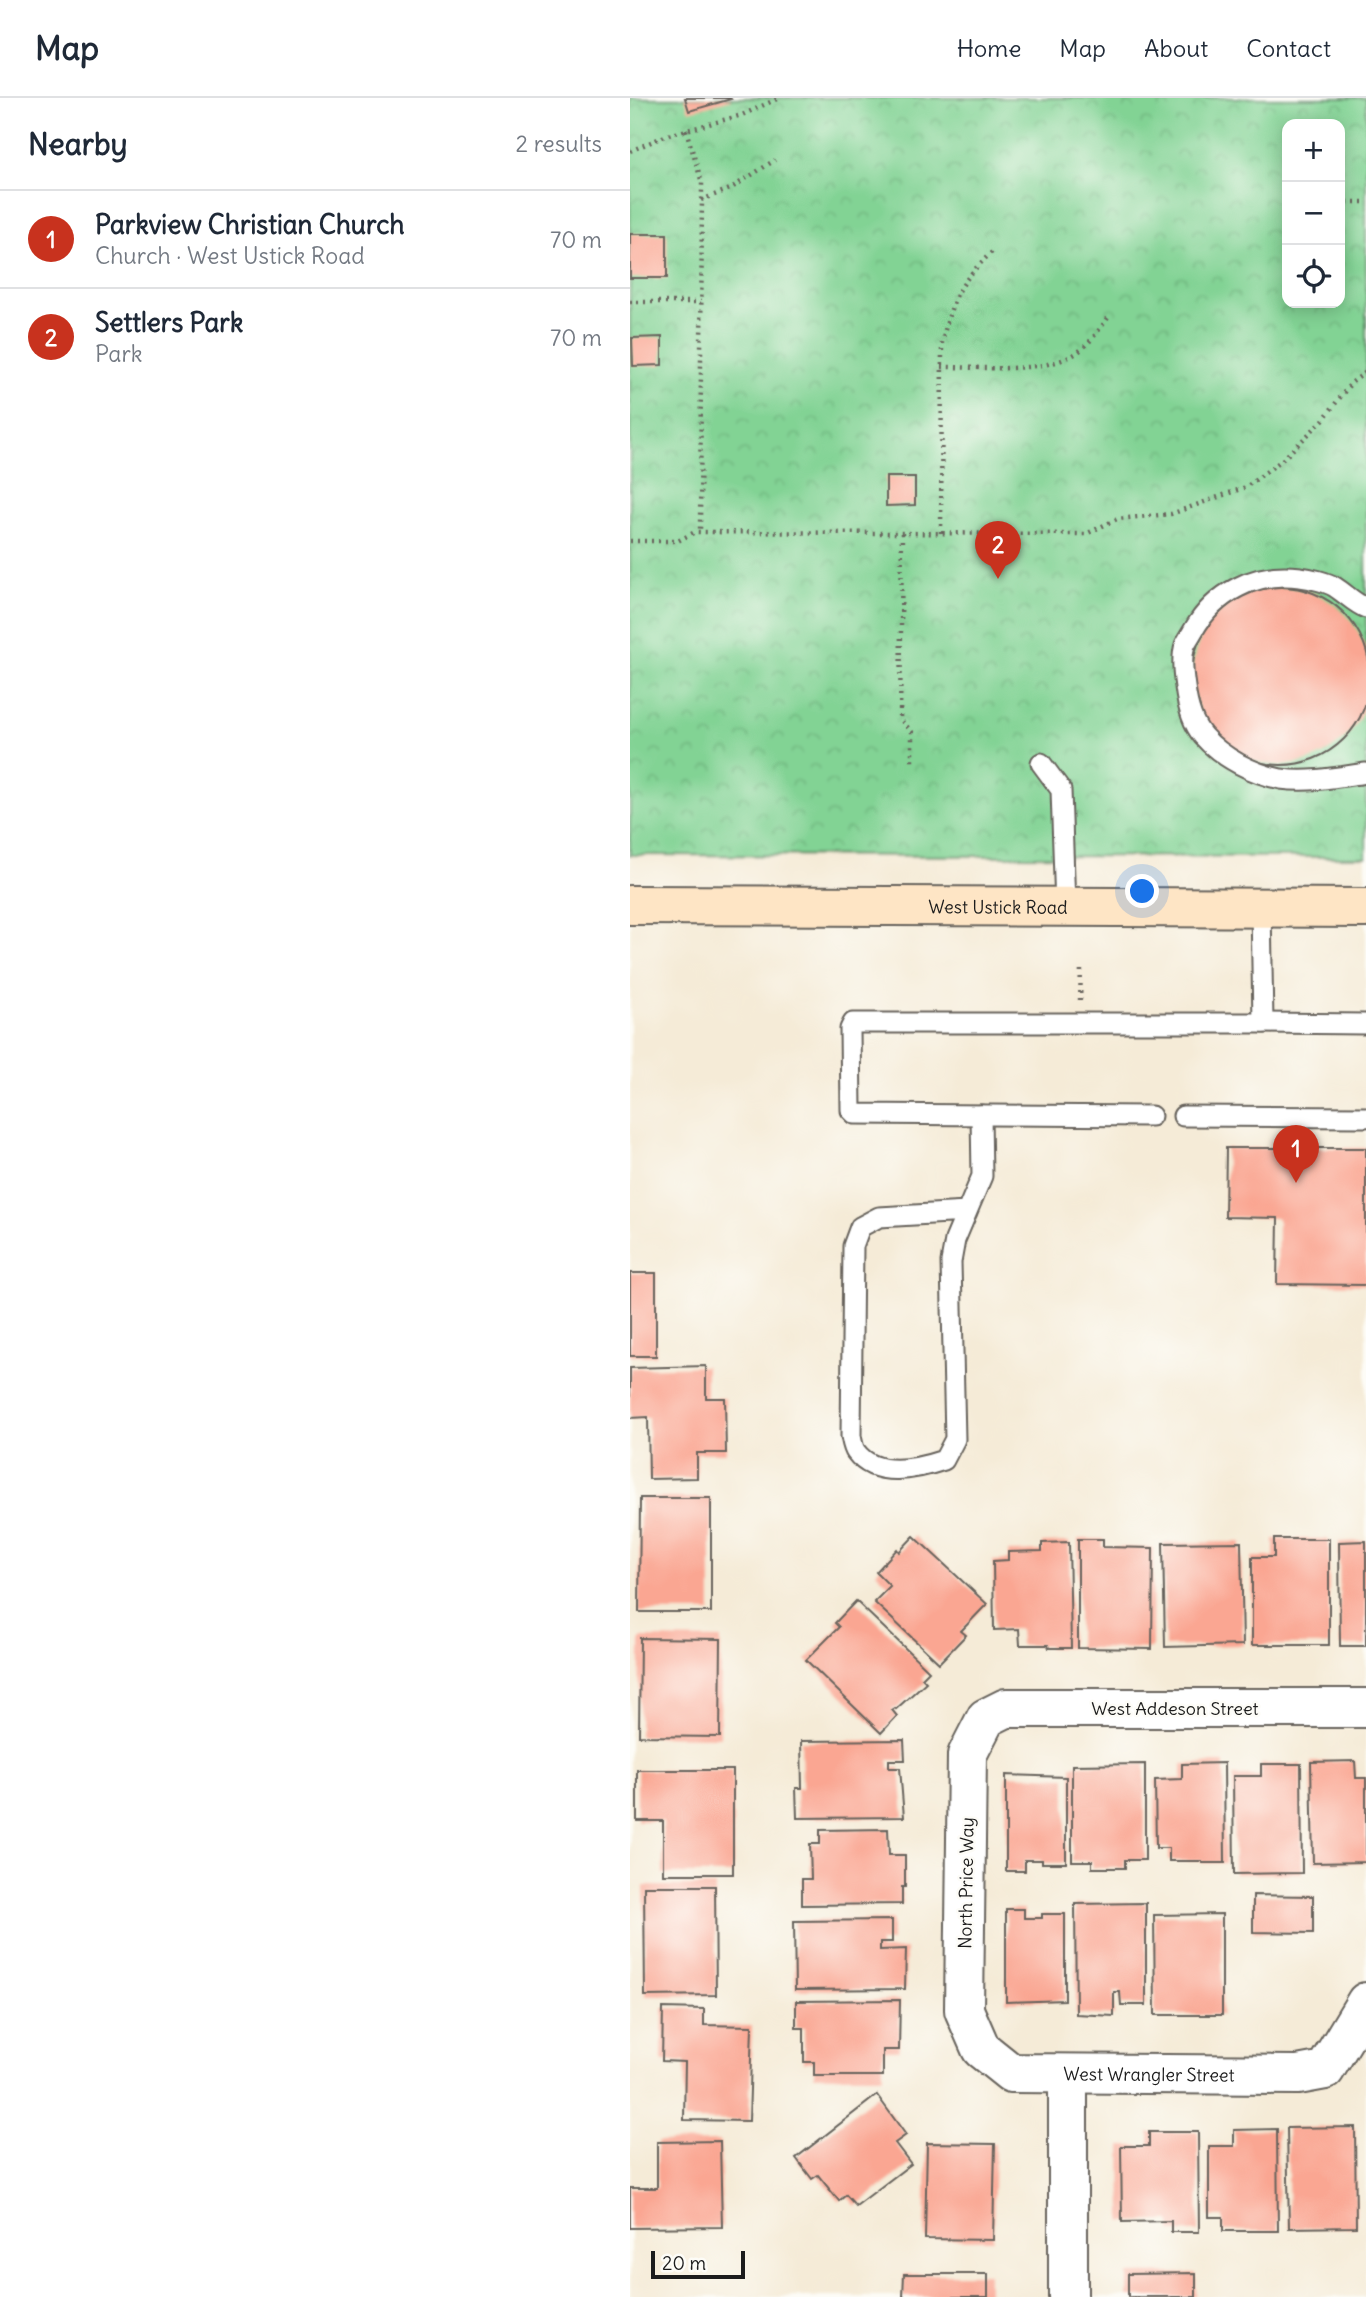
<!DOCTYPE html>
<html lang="en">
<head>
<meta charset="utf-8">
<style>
	:root { --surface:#fff; --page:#f2f2f3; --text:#1f2937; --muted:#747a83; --line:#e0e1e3; --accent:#c8321e }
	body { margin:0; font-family:Delius,sans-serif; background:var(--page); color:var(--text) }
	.controls { position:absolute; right:21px; top:21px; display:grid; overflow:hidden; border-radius:14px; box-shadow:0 4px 18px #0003 }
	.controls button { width:63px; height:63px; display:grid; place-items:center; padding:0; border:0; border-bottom:2px solid var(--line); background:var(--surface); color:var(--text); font:35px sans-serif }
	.scale { position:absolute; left:21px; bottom:18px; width:94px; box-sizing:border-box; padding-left:7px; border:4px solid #1c1c1c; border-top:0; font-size:19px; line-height:24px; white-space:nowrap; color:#1c1c1c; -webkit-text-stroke:5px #fdfcf7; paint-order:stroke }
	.you { position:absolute; left:513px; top:794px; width:24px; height:24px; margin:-18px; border:5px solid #fff; border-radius:50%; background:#1a73e8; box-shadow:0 0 0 10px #1a73e833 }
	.badge { display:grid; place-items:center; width:46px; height:46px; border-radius:50%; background:var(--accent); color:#fff; font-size:23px; font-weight:700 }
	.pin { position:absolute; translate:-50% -58px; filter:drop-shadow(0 2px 4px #0008) }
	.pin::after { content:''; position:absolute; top:37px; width:24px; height:21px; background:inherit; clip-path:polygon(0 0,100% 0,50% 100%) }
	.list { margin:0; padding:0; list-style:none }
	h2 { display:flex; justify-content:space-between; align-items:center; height:91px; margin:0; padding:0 28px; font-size:30px }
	h2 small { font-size:23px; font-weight:400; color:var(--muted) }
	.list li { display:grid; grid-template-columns:46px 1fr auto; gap:21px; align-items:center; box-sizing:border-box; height:98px; padding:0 28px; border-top:2px solid var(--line) }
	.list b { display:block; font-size:26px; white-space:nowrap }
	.list p { margin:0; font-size:23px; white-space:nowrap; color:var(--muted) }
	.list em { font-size:23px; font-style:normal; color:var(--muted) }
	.icon { flex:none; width:38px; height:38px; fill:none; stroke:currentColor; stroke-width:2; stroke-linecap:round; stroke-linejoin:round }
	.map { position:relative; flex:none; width:736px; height:2199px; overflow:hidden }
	header { display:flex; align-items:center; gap:42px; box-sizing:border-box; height:98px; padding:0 35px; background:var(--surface); border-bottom:2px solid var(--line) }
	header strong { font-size:33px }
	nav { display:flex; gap:38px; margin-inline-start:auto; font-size:24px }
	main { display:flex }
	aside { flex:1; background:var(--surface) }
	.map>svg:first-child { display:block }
	.park { fill:url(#park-crowns); stroke:#4f7858; stroke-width:2; fill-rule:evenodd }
	.building { fill:#faa692 }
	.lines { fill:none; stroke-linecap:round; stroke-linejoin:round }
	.service-casing { stroke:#68645d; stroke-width:23 }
	.minor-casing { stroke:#68645d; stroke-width:42 }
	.secondary-casing { stroke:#68645d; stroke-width:42 }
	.path { stroke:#68645d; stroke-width:4.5; stroke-dasharray:2 5; stroke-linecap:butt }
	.service { stroke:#fff; stroke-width:19 }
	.minor { stroke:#fff; stroke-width:38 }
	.secondary { stroke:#fee5c5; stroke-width:38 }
	.labels { text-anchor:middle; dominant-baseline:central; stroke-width:5; stroke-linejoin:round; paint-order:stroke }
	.street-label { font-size:18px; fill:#1c1c1c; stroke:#fdfcf7 }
</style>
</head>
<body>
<header>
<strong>Map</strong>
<nav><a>Home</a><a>Map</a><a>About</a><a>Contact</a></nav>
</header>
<main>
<aside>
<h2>Nearby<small>2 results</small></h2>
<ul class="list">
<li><span class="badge">1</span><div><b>Parkview Christian Church</b><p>Church · West Ustick Road</p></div><em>70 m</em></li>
<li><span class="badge">2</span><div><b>Settlers Park</b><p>Park</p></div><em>70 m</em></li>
</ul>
</aside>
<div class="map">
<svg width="736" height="2199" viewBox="0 0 736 2199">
	<defs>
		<pattern id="park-crowns" width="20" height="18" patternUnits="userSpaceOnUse" patternTransform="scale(1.75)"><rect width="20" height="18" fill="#82d394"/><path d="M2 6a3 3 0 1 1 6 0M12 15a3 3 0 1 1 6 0" fill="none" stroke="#70b57f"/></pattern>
	</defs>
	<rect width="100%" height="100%" fill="#fdfcf7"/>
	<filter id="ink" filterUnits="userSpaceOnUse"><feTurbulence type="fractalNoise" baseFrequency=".0143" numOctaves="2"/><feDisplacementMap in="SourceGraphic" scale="14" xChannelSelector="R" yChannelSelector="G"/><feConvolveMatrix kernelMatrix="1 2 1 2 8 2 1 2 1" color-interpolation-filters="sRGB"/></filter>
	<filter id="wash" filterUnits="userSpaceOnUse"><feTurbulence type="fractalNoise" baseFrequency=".00686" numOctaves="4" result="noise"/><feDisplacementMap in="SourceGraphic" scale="28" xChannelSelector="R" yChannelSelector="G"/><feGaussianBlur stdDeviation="1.57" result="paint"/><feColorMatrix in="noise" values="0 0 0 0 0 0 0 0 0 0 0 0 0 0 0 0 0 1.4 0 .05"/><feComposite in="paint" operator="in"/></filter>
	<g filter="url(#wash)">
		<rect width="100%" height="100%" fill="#f5ebd7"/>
		<path class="park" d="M0,0H736V759L0,757ZM657,26H710V205H657Z"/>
		<g id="blocks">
			<g class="building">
				<path d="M55,0H100L101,1L59,13Z"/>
				<rect x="0" y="136" width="37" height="44"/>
				<path d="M32,239V267L3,268L2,240Z"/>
				<path d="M256,379H285V407L256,408Z"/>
				<circle cx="651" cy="578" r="89"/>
				<path d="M596,1050H736V1187L647,1186L648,1120L595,1119Z"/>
				<rect x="0" y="1175" width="26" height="83"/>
				<path d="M76,1268V1300H95L96,1355H67V1380L19,1381L18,1319L0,1320V1270Z"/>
				<path d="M10,1400H81V1514H9Z"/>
				<path d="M284,1438L357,1506L331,1533L336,1537L309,1565L244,1504L260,1488L246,1474L267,1451L269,1454Z"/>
				<path d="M448,1441H473V1449L523,1450L522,1551L448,1550Z"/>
				<path d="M644,1441H699V1547H622V1459H644Z"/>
				<path d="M736,1443V1548H710L709,1444Z"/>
				<path d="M439,1444L441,1550H419L418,1547H390L389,1531L364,1532L363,1463L378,1462V1454L412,1453V1445Z"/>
				<path d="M611,1444L613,1547L535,1549L533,1445Z"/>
				<path d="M226,1503L299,1573L292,1580L296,1584L266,1611L265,1610L262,1612L267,1618L251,1635L176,1562L209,1529L205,1525Z"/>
				<path d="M10,1540L91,1541L90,1639L9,1638Z"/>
				<path d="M274,1642L275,1662H259V1670H270L274,1719L167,1720L166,1690H172L171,1643Z"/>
				<path d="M725,1663L726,1680H736V1764L683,1765L681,1664Z"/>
				<path d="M594,1665L595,1765H572V1763H539V1750H526L525,1682L552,1681V1666Z"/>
				<path d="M515,1666V1762H495V1770H462V1763H442V1667Z"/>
				<path d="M631,1666H671L672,1775L604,1776L603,1678H631Z"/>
				<path d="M7,1672H103V1776H33V1723H7Z"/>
				<path d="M376,1677L436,1679V1765H412V1762H395V1773H376Z"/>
				<path d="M258,1731L259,1757H275V1789H272V1806L172,1807V1781H181L180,1746H190V1732Z"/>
				<path d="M14,1788H85L86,1897L15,1898Z"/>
				<path d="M623,1797L683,1798V1835L623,1834Z"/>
				<path d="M516,1805V1907H491L490,1894H484V1918L446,1916L445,1806Z"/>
				<path d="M376,1811H394V1820H412V1816H435V1902L376,1904Z"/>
				<path d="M592,1816V1917H525L524,1817Z"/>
				<path d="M262,1822V1844H250V1852L276,1851L275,1891L165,1892L164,1823Z"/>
				<path d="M270,1902L269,1952H253V1978H184V1964H174V1930H166V1903Z"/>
				<path d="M33,1910L74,1911V1927L122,1928L119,2023L54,2022L55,1964L32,1963Z"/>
				<path d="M247,1997L276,2037L265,2045L281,2066L226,2108L216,2097L209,2103L188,2077L182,2081L166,2060Z"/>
				<path d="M725,2029L726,2129L659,2130L657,2030Z"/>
				<path d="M647,2031L648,2133H593V2119H579V2048H604V2032Z"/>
				<path d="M519,2034H568L569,2134H541V2123L492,2124L491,2048H519Z"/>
				<path d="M90,2043L92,2129L0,2130V2090H27V2044Z"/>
				<path d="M297,2045L365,2046L363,2142L295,2141Z"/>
				<path d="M566,2175V2199H498V2176Z"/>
				<path d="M274,2176H358V2199H273Z"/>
			</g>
		</g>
	</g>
	<g filter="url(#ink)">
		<use href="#blocks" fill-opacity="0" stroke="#68645d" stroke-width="2"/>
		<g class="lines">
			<defs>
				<g id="service">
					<path d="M736,510C724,505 716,496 705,489C697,484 680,480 670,479C626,473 585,494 563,533C561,537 557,542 555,547C551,559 553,576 555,589C557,605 562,625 573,638C592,660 624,676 651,681C679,685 709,679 736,675"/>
					<path d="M411,665L431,692L435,809"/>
					<path d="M633,925L736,926"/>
					<path d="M521,1018L225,1016L221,1012L220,931L223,925H633L631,809"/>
					<path d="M553,1018L736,1019"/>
					<path d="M337,1114L249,1119L230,1129L223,1148L221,1338C222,1343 223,1350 226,1354C246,1381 287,1371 314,1362L325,1341L321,1164L325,1142L352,1078L351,1017"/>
				</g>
				<g id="minor">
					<path id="s1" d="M736,1610H376L356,1620L337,1657L334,1912L351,1951L381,1975L668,1977L695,1972L736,1904"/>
					<path d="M438,2199V1976"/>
				</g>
				<g id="secondary">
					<path id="s2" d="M0,807L736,810"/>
				</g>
			</defs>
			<use href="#service" class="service-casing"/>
			<use href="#minor" class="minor-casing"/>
			<use href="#secondary" class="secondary-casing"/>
			<g class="path">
				<path d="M56,32L72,85L70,434"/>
				<path d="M0,53L35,38L112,17L149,0"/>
				<path d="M71,102L100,91L145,62"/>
				<path d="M710,104H736"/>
				<path d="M0,204H71"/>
				<path d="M312,269C351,269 411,276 445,256C459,247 468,233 478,220"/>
				<path d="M272,435L270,621L282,634V664"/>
				<path d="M311,435L312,245C322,200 329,185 363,153"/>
				<path d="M0,443H48L65,434L456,436L487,421L541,416L616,389L652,362L693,322L721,285L736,274"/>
				<path d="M450,902L451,871"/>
			</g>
			<use href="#service" class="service"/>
			<use href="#minor" class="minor"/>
			<use href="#secondary" class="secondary"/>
		</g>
	</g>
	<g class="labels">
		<g class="street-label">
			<text stroke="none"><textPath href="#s2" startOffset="368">West Ustick Road</textPath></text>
			<text x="545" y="1610">West Addeson Street</text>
			<text transform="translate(336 1785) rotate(-89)">North Price Way</text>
			<text stroke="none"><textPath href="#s1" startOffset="898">West Wrangler Street</textPath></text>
		</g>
	</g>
</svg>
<div class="controls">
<button>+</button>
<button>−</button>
<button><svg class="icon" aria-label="locate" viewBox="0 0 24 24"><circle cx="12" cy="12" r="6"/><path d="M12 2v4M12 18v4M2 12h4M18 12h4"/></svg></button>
</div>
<div class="scale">20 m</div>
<div class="you"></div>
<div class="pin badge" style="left:666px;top:1085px">1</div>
<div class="pin badge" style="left:368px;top:481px">2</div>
</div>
</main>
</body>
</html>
